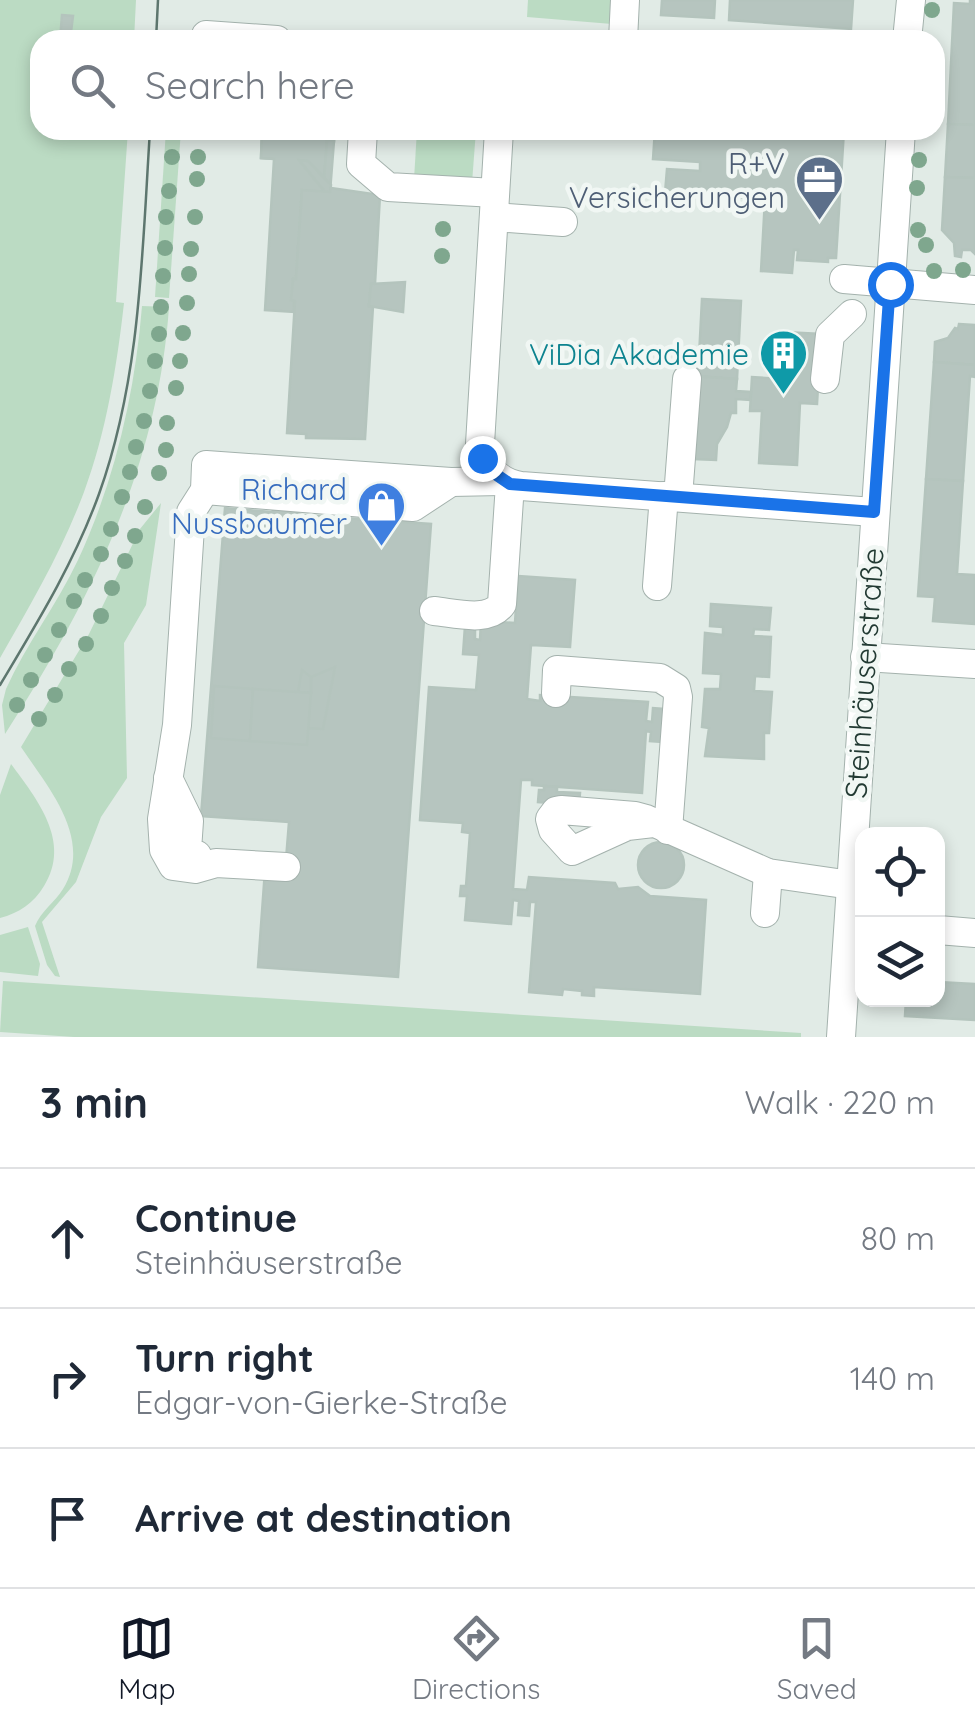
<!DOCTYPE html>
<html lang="en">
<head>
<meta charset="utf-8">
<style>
	:root { --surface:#fff; --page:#f6f6f7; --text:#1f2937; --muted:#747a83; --line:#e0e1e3; --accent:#111827 }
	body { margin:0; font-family:Quicksand,sans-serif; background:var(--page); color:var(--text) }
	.controls { position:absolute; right:30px; bottom:30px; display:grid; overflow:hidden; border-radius:20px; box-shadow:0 5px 15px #0003 }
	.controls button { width:90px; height:90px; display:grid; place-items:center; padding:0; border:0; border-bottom:2px solid var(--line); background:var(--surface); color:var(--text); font:50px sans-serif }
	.stop { position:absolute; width:30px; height:30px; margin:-22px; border:8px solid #1a73e8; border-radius:50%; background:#fff }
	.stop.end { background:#1a73e8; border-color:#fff; box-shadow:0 2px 10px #0008 }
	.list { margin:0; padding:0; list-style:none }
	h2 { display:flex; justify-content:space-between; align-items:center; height:130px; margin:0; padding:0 40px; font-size:42px }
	h2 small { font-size:32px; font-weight:400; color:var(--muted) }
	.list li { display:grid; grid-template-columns:65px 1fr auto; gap:30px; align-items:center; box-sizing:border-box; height:140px; padding:0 40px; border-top:2px solid var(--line) }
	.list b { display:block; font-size:38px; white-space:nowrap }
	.list p { margin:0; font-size:32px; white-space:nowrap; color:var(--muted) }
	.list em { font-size:32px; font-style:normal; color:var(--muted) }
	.icon { flex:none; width:55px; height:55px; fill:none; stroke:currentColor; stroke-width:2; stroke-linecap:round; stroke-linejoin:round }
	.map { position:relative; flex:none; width:975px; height:1037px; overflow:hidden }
	.search { position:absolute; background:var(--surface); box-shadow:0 5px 15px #0003; left:30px; right:30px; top:30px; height:110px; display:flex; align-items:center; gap:25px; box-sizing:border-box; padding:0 35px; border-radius:30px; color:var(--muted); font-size:38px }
	.sheet { height:550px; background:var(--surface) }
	nav { display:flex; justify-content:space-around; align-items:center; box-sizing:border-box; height:140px; border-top:2px solid var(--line); background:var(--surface); font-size:28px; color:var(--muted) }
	nav a { display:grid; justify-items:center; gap:5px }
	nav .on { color:var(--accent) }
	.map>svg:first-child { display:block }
	.green { fill:#bbdbc3 }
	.building { fill:#b6c5bf; stroke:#b4c4bd; stroke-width:2.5 }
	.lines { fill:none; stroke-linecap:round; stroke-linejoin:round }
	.minor-casing { stroke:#a4b2ad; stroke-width:30 }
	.minor { stroke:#fff; stroke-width:28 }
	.tram { stroke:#5d766e; stroke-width:2.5 }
	.tree { fill:#7fa78e }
	.route { stroke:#1a73e8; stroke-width:12 }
	.labels { text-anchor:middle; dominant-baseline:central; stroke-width:9; stroke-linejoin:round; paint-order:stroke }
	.service-label { font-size:30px; fill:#4e5e75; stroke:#f1f7f4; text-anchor:end }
	.culture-label { font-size:30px; fill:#0d838f; stroke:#f1f7f4; text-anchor:end }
	.shop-label { font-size:30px; fill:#366cbe; stroke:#f1f7f4; text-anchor:end }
	.street-label { font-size:30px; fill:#223a33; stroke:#f1f7f4 }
</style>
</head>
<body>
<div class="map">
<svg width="975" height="1037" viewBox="0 0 975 1037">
	<rect width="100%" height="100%" fill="#e1ebe6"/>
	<g class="green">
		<path d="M0,0H136L134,40H40V130H128L116,302L124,303C117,366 106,433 84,492C62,551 31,604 0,658Z"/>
		<path d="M528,0H614L612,24L527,17Z"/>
		<path d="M166,130H181L169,298L155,297Z"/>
		<path d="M417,130H476L472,183L414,179Z"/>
		<path d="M142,306L169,307C158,467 90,602 5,734L2,705L6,689C26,644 57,605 78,560C115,480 135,393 142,306Z"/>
		<path d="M161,503L146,605L124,643L127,778L101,817L76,882L42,922L60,977L55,976L47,965L35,926C41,911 55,902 63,889C94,839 47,786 21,747L89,634L140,529Z"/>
		<path d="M11,764C37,799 72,842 44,886C34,903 19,913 0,918V795Z"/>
		<path d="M28,927L40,964L38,976L0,972V935Z"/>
		<path d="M3,981L801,1033V1037H74L0,1032Z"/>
	</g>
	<g class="building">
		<path d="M662,0H715L714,18L661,15Z"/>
		<path d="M730,0H853L851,29L729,20Z"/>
		<path d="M970,0H975V125L948,124L954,3L970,4Z"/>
		<path d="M62,15L73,16L70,40H60Z"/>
		<path d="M948,124L975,125V178L945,177Z"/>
		<path d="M262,130H324L322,162L261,158Z"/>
		<path d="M262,130H334V141L327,140L323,192L302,190L296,279H293L294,312L265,310L274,159L261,158Z"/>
		<path d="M655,130H844L836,258H828V262L797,260L798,250H794L792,273L761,271L765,199L665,193L667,169L700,171V162L653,159Z"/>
		<path d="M327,140L334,141L330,192H323Z"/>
		<path d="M299,160L308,161L331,185L330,192H325Z"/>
		<path d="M945,177L975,178V254L971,250H962L961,257L955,256L954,243L942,230Z"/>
		<path d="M331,188L380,195L375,284H371L369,306H373L365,439L306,438V434L287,433L295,301L291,300L293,279H296L302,190L330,192Z"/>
		<path d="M405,282L403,312L369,306L371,284Z"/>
		<path d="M702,299L741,301L737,379L698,376Z"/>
		<path d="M959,324L975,325V365L934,362L935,342L948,338L955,328L958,329Z"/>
		<path d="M784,332L821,334L817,404L800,403L797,465L759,463L762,411H750L752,377L781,379Z"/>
		<path d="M934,362L975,365V377L970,376L963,481L926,479Z"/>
		<path d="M691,376L737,379L736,391L751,392L750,400L736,399V413H731L727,427L717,444L716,460L693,459Z"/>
		<path d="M926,479L963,481L957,574L975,575V624L933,621L935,597L918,596Z"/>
		<path d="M287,503L301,515L431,524L398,977L258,967L265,870L285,872L289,822L201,816L225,508L271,512Z"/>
		<path d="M518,576L575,580L570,647L531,645L527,699L540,701V695L648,702L646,721L652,722L653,708L664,709L662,742L650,741L651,732L646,731L642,793L532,785V780H521L513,889L527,890L529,877L615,883L618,889L638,887L650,896L706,900L700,994L594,987V996L582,995V991L563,989L562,995L529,992L536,902H530L529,916L518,915L519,901L513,900L511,924L465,920L467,896H460L461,886H466L470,833L462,832L463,823L420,820L429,687L476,690L479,655L463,654L465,626L475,627V639L480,640L481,621L515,623Z"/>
		<path d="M711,604L771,608L769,630L754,629L753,636L771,637L769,677L755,676L754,691L772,692L769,733H764V759L705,756L709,728L702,727L705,689H720L721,674L703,673L705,633L723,635V627L710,626Z"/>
		<path d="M335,667L323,729L308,728L311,677Z"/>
		<path d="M302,670L311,677V693L298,692Z"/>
		<path d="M214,686L253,689L250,741L211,738Z"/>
		<path d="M253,689L311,693L307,745L250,741Z"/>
		<path d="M544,786L557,787V792L580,793L579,805L538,802L539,790H544Z"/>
		<circle cx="661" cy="865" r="23"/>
		<path d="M938,982L975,984V1020L905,1016L906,999H938Z"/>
	</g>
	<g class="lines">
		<defs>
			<g id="minor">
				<path d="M206,35L277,40"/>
				<path d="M623,40L625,0"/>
				<path d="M907,40L911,0"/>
				<path d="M363,130L361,164L388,187L495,193"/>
				<path d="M499,130L480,444C484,467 497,482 521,486L874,512"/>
				<path d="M494,217L563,222"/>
				<path d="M844,279L975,290"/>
				<path d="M825,379L830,335L852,314"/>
				<path d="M205,490L413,507L451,482"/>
				<path d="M678,497L687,379"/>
				<path d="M657,586L664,496"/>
				<path d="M434,611C455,613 489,623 502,604L510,484"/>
				<path d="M865,657L975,664"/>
				<path d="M556,693L557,670L660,678L676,688L678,697L668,830"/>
				<path d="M168,778L189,821L187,850L191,855H197"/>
				<path d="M653,823L627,826L572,851L553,830L550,819L556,811L561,810L635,816L646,819L768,873L851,885"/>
				<path d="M286,867L216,863L195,869L173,866L164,850L162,819L177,725L191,512L205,490L206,465L451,482L501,481"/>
				<path d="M765,913L768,873"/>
				<path d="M938,930L975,933"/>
				<path d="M841,1037L901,130"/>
			</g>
		</defs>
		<use href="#minor" class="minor-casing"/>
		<use href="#minor" class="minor"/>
		<g class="tram">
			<path d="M156,40L158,0"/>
			<path d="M0,685C37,623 74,563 99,494C141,377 142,253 150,130"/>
		</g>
	</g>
	<g class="tree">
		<circle cx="932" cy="10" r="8"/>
		<circle cx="172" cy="157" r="8"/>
		<circle cx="198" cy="157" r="8"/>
		<circle cx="919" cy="160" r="8"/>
		<circle cx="197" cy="179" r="8"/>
		<circle cx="917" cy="188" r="8"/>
		<circle cx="169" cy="191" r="8"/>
		<circle cx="166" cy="217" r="8"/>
		<circle cx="195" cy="217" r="8"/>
		<circle cx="443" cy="229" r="8"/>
		<circle cx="918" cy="230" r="8"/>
		<circle cx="926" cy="245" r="8"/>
		<circle cx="165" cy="248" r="8"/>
		<circle cx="191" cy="249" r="8"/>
		<circle cx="442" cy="256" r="8"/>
		<circle cx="963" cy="270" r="8"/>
		<circle cx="934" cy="271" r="8"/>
		<circle cx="189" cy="274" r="8"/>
		<circle cx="163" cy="276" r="8"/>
		<circle cx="187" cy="303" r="8"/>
		<circle cx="161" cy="307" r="8"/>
		<circle cx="183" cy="333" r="8"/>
		<circle cx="159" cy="334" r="8"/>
		<circle cx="155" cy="361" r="8"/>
		<circle cx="180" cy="361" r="8"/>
		<circle cx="176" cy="388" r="8"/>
		<circle cx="150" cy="391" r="8"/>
		<circle cx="144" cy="421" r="8"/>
		<circle cx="167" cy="423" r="8"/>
		<circle cx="136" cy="447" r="8"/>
		<circle cx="166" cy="450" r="8"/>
		<circle cx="130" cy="472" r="8"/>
		<circle cx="159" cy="473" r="8"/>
		<circle cx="122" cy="497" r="8"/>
		<circle cx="145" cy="507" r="8"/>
		<circle cx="111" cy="529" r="8"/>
		<circle cx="135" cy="536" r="8"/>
		<circle cx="101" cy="554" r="8"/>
		<circle cx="125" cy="561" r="8"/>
		<circle cx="85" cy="580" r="8"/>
		<circle cx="112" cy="588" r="8"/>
		<circle cx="74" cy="601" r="8"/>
		<circle cx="101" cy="616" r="8"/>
		<circle cx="59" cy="630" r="8"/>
		<circle cx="86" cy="644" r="8"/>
		<circle cx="45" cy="655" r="8"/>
		<circle cx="69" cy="669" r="8"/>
		<circle cx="31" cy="680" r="8"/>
		<circle cx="55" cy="695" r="8"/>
		<circle cx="17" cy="705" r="8"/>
		<circle cx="39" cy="719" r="8"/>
	</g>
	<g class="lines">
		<path class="route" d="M482,458L491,471L510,484L874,512L890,284"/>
	</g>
	<defs>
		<symbol id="office-pin" viewBox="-11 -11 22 30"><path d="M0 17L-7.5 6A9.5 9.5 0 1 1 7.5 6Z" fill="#5c6f8a" stroke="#f1f7f4"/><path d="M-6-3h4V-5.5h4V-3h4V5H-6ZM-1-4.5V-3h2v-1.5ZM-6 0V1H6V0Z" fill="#fff"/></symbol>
		<symbol id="building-pin" viewBox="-11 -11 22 30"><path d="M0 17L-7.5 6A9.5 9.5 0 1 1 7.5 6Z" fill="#0f9aa8" stroke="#f1f7f4"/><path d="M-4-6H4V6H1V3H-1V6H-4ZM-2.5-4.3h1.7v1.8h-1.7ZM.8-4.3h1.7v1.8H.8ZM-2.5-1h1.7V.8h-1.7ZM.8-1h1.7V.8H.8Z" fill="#fff"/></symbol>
		<symbol id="shop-pin" viewBox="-11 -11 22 30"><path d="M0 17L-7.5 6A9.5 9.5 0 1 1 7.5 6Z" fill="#3f7fe0" stroke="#f1f7f4"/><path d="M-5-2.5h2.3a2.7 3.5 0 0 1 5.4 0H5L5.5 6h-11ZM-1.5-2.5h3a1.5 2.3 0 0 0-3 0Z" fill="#fff"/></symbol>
	</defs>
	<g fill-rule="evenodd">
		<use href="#office-pin" x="792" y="152" width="55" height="75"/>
		<use href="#building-pin" x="756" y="326" width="55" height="75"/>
		<use href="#shop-pin" x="354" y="478" width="55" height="75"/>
	</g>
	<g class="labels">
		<g class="service-label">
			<text x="785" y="163">R+V<tspan x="785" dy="34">Versicherungen</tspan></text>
		</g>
		<g class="culture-label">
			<text x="749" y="354">ViDia Akademie</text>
		</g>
		<g class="shop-label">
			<text x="347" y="489">Richard<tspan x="347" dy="34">Nussbaumer</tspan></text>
		</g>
		<g class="street-label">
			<text transform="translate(864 673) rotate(-86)">Steinhäuserstraße</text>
		</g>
	</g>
</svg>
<div class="controls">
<button><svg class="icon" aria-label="locate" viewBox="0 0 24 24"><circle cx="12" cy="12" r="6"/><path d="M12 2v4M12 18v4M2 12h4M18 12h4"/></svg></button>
<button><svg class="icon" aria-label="layers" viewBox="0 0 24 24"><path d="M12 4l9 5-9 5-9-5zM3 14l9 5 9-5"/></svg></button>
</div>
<div class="stop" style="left:890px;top:284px"></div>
<div class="stop end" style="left:482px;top:458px"></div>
<div class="search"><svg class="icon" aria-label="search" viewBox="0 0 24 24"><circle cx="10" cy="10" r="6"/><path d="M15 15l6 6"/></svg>Search here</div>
</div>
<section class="sheet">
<h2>3 min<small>Walk · 220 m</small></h2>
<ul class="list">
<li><svg class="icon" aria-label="ahead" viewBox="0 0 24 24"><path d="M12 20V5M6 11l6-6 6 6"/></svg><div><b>Continue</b><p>Steinhäuserstraße</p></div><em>80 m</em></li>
<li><svg class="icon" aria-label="right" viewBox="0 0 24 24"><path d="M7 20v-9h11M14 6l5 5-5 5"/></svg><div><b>Turn right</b><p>Edgar-von-Gierke-Straße</p></div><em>140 m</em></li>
<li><svg class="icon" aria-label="arrive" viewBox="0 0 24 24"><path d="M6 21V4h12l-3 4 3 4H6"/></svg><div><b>Arrive at destination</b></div></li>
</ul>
</section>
<nav>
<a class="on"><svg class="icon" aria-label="map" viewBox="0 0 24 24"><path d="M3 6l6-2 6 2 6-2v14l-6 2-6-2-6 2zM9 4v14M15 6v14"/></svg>Map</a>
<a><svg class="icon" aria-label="directions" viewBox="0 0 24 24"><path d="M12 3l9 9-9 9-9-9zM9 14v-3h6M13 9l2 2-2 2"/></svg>Directions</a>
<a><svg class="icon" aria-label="saved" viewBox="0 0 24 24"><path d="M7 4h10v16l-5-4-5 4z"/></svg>Saved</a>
</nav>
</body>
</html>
